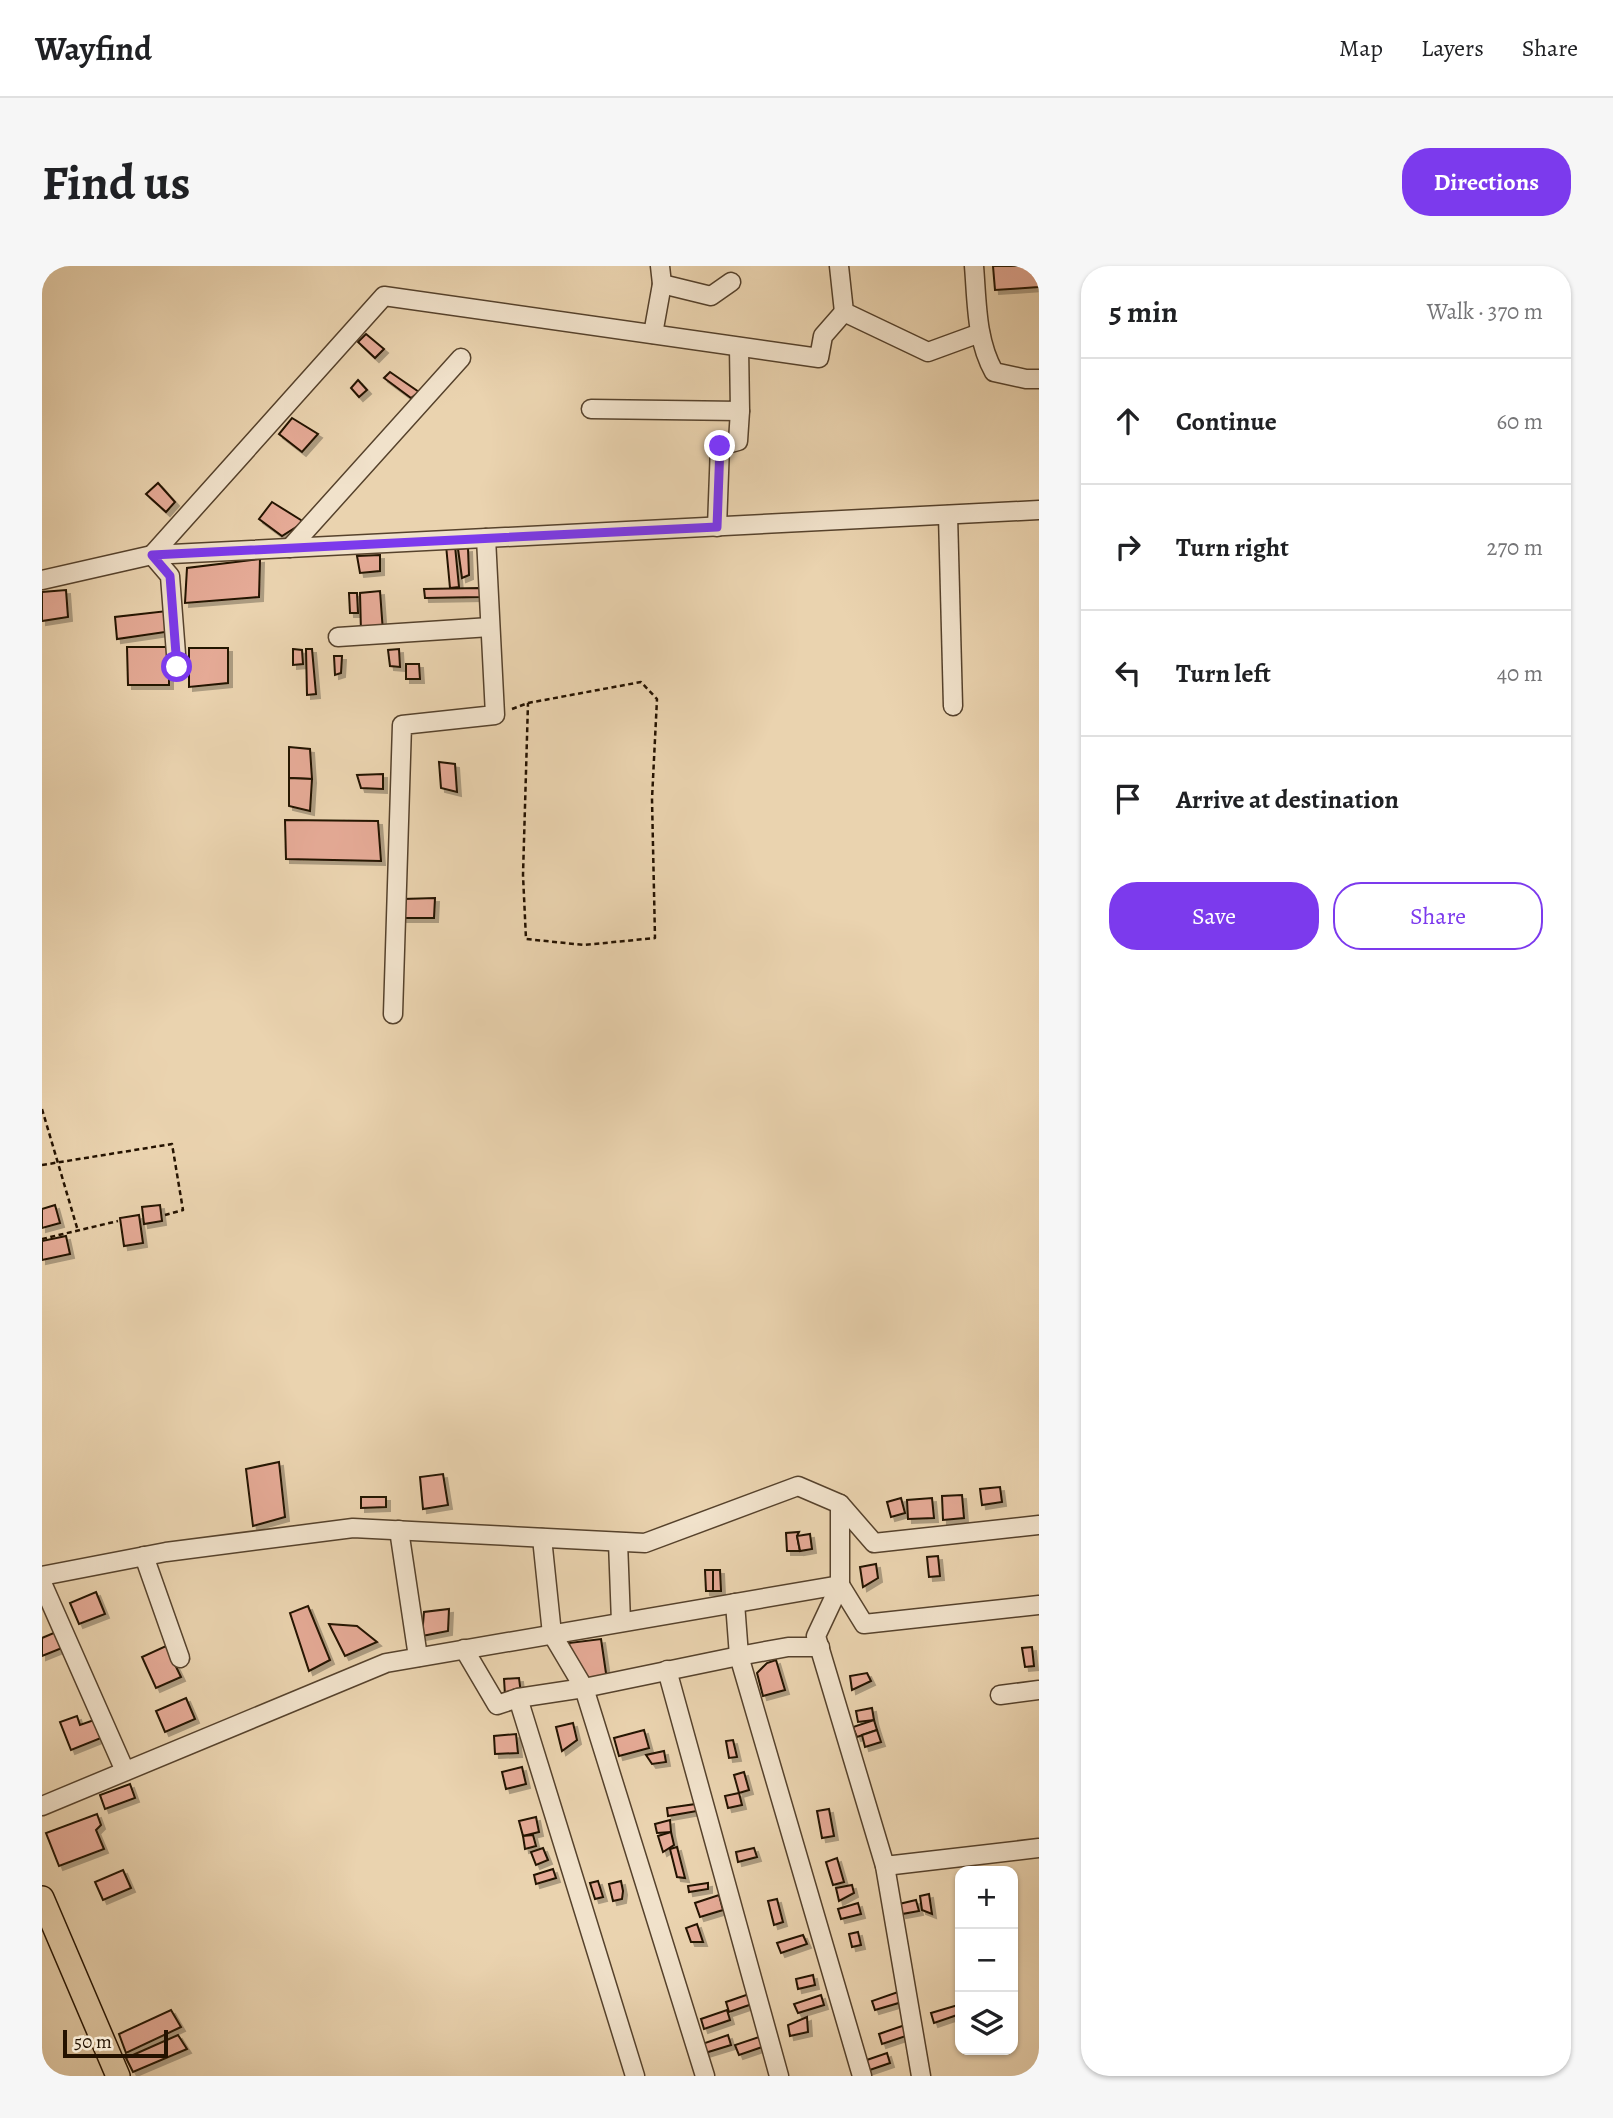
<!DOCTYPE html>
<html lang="en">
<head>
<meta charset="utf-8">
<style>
	:root { --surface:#fff; --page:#f6f6f6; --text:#202124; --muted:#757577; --line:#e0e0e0; --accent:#7c3aed }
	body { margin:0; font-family:Alegreya,serif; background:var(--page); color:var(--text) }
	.controls { position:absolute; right:21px; bottom:21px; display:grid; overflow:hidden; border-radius:14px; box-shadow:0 2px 5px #0004 }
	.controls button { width:63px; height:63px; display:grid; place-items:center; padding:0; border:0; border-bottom:2px solid var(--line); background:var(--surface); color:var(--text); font:35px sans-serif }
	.scale { position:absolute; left:21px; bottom:18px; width:105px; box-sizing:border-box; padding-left:7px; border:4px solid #241200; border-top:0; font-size:19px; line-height:24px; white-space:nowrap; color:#241200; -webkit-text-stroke:5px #f1e2cb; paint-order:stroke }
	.stop { position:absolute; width:21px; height:21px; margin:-16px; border:5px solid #7c3aed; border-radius:50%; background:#fff }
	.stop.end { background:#7c3aed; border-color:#fff; box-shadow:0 2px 7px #0008 }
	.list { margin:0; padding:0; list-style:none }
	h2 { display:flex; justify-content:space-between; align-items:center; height:91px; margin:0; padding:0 28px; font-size:30px }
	h2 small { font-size:23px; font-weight:400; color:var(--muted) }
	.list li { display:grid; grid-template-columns:46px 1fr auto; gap:21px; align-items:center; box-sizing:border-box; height:126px; padding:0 28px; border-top:2px solid var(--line) }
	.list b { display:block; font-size:26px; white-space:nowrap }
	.list em { font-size:23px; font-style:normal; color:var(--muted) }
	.actions { display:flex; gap:14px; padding:21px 28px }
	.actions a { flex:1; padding:16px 0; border:2px solid var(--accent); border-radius:28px; text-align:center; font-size:24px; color:var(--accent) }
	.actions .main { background:var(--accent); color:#fff }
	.icon { flex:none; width:38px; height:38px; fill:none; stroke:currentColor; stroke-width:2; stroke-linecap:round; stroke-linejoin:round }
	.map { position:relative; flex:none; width:997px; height:1810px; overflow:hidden; border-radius:28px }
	header { display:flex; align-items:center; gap:42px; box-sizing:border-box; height:98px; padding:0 35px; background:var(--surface); border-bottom:2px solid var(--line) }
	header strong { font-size:33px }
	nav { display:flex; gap:38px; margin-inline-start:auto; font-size:24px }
	.intro { display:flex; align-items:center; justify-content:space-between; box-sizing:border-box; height:168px; padding:0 42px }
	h1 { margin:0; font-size:49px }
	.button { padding:18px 32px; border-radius:28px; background:var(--accent); color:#fff; font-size:24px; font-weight:700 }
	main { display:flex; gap:42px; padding:0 42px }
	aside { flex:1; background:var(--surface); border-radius:28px; box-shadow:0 2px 5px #0004 }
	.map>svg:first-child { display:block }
	.building { fill:#e5aa96; stroke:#241200; stroke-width:2; filter:url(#shadow) }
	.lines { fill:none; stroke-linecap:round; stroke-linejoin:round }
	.minor-casing { stroke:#56422c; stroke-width:21 }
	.major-casing { stroke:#241200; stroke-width:26 }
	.path { stroke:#241200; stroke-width:2.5; stroke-dasharray:5 3.5; stroke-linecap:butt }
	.minor { stroke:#f1e2cb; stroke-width:18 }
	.major { stroke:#ead3af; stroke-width:23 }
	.route { stroke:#7c3aed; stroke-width:9 }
</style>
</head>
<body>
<header>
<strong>Wayfind</strong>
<nav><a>Map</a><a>Layers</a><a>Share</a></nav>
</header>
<div class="intro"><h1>Find us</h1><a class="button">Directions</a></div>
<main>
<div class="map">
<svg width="997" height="1810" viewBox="0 0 997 1810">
	<defs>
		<filter id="shadow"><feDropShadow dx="4" dy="4" stdDeviation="0" flood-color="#0004"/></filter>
	</defs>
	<rect width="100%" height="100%" fill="#ead3af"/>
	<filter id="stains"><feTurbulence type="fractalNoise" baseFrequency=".00286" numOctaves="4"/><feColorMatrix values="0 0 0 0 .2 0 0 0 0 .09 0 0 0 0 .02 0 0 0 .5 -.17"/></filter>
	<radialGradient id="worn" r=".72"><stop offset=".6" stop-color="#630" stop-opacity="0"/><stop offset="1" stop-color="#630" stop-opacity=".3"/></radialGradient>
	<g class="building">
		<path d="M951,0H997V21L953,24Z"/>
		<path d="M324,68L342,83L333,92L316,76Z"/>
		<path d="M348,106L377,126L369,132L342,112Z"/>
		<path d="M316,114L325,124L317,131L309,122Z"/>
		<path d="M250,152L276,168L260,186L237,168Z"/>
		<path d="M116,217L133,236L124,246L104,228Z"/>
		<path d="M230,236L262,256L240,270L217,253Z"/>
		<path d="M404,279L413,280L417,321L408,322Z"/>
		<path d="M426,282L427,309L420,312L416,283Z"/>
		<path d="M338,289V305L318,307L315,290Z"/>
		<path d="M218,293L217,331L143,337L145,302Z"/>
		<path d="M438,322V331L383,332L382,323Z"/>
		<path d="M24,324L26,351L0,355V326Z"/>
		<path d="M338,325L341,366H319L318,327Z"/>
		<path d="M307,327H315L316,347H308Z"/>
		<path d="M125,345L130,365L75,373L73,351Z"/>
		<path d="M85,381H127V419H86Z"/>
		<path d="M147,382H186V417L147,421Z"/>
		<path d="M251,383L260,384L261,398L251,399Z"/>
		<path d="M264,383H270L274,428L265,429Z"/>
		<path d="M357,383L358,401L348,400L346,384Z"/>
		<path d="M292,390H300L299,407L293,409Z"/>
		<path d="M364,398H377L378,413H364Z"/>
		<path d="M247,481L268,483L270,513L247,512Z"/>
		<path d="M397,496L413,498L415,526L399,522Z"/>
		<path d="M341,508V523L319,522L315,509Z"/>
		<path d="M247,512L270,513L268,545L247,540Z"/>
		<path d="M243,554L336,555L339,595L244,593Z"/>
		<path d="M393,632L392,652H361V633Z"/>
		<path d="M13,939L18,957L0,962V943Z"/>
		<path d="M118,939L120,955L102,958L100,941Z"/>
		<path d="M97,949L101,977L82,980L78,952Z"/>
		<path d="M24,970L28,988L0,994V975Z"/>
		<path d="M237,1196L243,1251L211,1260L204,1203Z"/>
		<path d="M401,1208L406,1239L381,1243L378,1211Z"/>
		<path d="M958,1221L960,1236L940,1239L938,1223Z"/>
		<path d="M920,1229L922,1252L901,1254L900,1230Z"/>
		<path d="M319,1231H344V1241L319,1242Z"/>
		<path d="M859,1232L863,1247L849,1251L845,1236Z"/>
		<path d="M890,1232L892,1252L866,1253L865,1234Z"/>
		<path d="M757,1266L755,1270L758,1285H745L744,1267Z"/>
		<path d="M768,1268L770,1283L758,1285L755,1270Z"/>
		<path d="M896,1290L898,1310L887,1311L885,1291Z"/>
		<path d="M834,1298L836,1312L821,1321L818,1301Z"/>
		<path d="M663,1304H671V1325H664Z"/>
		<path d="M671,1304H678L679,1325H671Z"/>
		<path d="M54,1326L63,1348L37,1358L28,1337Z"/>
		<path d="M266,1340L288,1394L267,1405L248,1347Z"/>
		<path d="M407,1343L406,1365L380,1370L382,1346Z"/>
		<path d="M287,1358L315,1360L335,1376L303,1390Z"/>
		<path d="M14,1366L20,1382L0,1390V1372Z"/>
		<path d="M559,1373L565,1414L533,1418L527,1377Z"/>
		<path d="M124,1380L139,1411L114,1422L100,1391Z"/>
		<path d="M990,1381L992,1400L983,1401L980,1382Z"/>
		<path d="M734,1394L743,1424L721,1430L715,1407L725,1397Z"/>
		<path d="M825,1407L829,1415L810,1424L808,1410Z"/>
		<path d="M477,1412L479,1428L463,1429L462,1413Z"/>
		<path d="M144,1432L153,1453L123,1466L114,1445Z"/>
		<path d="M830,1442L832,1454L816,1456L814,1445Z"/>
		<path d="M35,1450L38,1459L52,1454L59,1472L29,1484L18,1456Z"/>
		<path d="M832,1454L835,1464L815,1471L811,1461Z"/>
		<path d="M531,1457L535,1474L520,1485L514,1461Z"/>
		<path d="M602,1464L607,1482L577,1490L572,1472Z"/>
		<path d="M835,1464L839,1476L823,1481L820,1469Z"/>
		<path d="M474,1468L476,1487L453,1488L452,1470Z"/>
		<path d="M691,1474L695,1491L687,1492L684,1475Z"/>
		<path d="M622,1485L624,1496L610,1498L604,1489Z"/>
		<path d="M480,1501L484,1518L464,1523L460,1506Z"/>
		<path d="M702,1506L707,1524L697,1527L692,1509Z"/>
		<path d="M88,1518L93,1532L63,1543L58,1529Z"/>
		<path d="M697,1527L700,1539L686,1542L683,1530Z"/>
		<path d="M654,1538L655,1545L626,1550L625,1542Z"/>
		<path d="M787,1543L792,1570L780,1572L775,1545Z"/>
		<path d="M55,1548L59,1559L54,1564L62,1583L17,1600L4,1567Z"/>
		<path d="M494,1551L497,1566L481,1570L477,1555Z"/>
		<path d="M628,1554L629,1566L615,1567L613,1558Z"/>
		<path d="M629,1566L632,1579L621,1586L616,1570Z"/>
		<path d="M491,1569L494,1580L483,1583L481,1570Z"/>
		<path d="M635,1581L643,1612L635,1611L628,1583Z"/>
		<path d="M501,1582L506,1594L494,1599L489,1586Z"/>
		<path d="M712,1582L715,1591L696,1596L694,1586Z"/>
		<path d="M795,1592L802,1616L791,1619L784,1596Z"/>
		<path d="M511,1603L514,1612L494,1618L492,1609Z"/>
		<path d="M81,1604L89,1622L61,1634L53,1616Z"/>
		<path d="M556,1615L561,1631L553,1633L548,1617Z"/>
		<path d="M579,1615L581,1625L580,1633L571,1635L567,1618Z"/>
		<path d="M666,1617V1623L647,1626L646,1620Z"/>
		<path d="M810,1619L812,1627L797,1635L794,1622Z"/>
		<path d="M887,1628L890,1648L880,1644L878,1630Z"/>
		<path d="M677,1629L681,1644L658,1651L653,1637Z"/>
		<path d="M735,1633L741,1656L732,1659L726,1635Z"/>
		<path d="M874,1634L877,1645L860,1648L857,1638Z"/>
		<path d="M816,1637L819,1648L799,1653L796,1643Z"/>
		<path d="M655,1658L661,1676H649L644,1662Z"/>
		<path d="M816,1666L819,1679L810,1681L807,1668Z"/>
		<path d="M761,1669L765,1678L739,1687L735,1677Z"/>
		<path d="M771,1709L773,1719L756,1723L754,1713Z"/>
		<path d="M856,1726L860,1736L833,1744L830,1735Z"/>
		<path d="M710,1727L713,1737L687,1746L684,1736Z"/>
		<path d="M779,1729L782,1739L756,1747L752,1738Z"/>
		<path d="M916,1739L918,1748L892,1757L889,1747Z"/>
		<path d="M129,1744L139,1761L84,1787L77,1768Z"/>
		<path d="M685,1744L688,1754L662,1763L659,1753Z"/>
		<path d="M765,1751L766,1766L748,1770L746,1759Z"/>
		<path d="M863,1759L867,1769L840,1778L837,1768Z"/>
		<path d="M136,1769L145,1783L91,1806L84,1792Z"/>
		<path d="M686,1769L689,1779L663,1787L660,1778Z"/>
		<path d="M720,1770L723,1780L697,1789L693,1779Z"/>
		<path d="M845,1787L848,1797L822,1806L819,1796Z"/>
	</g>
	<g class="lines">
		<defs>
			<g id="minor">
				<path d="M618,0L620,18L669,30L689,16"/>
				<path d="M797,0L802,46L886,86L938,67"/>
				<path d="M932,0C935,36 934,74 952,106L984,113H997"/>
				<path d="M611,68L620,18"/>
				<path d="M549,143L698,145L697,81"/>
				<path d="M906,249L911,440"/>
				<path d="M675,261L678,180L696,175L698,145"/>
				<path d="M248,282L419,92"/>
				<path d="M110,289L342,30L777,92L781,70L802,46"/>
				<path d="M110,289L128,310L135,401"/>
				<path d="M0,314L110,289L997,244"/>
				<path d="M296,371L448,361"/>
				<path d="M351,748L360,459L453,449L444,272"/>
				<path d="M798,1238V1319L774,1370L843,1600L997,1582"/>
				<path d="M357,1264L376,1391"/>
				<path d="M500,1272L510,1368L542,1422L663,1810"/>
				<path d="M576,1276L579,1356"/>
				<path d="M102,1290L138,1392"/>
				<path d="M0,1310L124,1286L311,1262L603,1277L756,1220L798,1238L832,1277L997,1259"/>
				<path d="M0,1317L83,1505"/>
				<path d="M693,1337L697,1390L746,1381H778"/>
				<path d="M422,1383L455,1439L476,1432L593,1810"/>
				<path d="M625,1404L737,1810"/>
				<path d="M958,1429L997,1424"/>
				<path d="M476,1432L542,1422L697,1390L820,1810"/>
				<path d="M0,1540L344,1397L798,1319L822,1358L997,1339"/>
				<path d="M843,1600L879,1810"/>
			</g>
			<path id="major" d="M0,1632L76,1810"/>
		</defs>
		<use href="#minor" class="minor-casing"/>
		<use href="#major" class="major-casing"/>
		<g class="path">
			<path d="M470,443L486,437L599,416L615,433L610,533L613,672L542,679L484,673L481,609L486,437"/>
			<path d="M0,843L36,965"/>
			<path d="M0,899L130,878L141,944L123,949"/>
			<path d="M0,973L76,955"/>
		</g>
		<use href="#minor" class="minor"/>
		<use href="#major" class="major"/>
	</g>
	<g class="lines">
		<path class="route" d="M135,401L128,310L110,289L675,261L678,180"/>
	</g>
	<rect width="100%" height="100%" filter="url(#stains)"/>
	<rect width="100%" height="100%" fill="url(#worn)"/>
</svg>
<div class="controls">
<button>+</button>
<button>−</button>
<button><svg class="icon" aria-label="layers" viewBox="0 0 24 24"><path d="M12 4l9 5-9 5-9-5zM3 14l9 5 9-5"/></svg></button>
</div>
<div class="scale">50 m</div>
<div class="stop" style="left:135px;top:401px"></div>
<div class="stop end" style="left:678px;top:180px"></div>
</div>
<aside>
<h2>5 min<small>Walk · 370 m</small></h2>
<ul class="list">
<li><svg class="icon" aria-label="ahead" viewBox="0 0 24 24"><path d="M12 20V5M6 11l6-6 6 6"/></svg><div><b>Continue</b></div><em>60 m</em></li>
<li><svg class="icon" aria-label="right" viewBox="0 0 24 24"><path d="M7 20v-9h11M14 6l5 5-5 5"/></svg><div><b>Turn right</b></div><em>270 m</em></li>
<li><svg class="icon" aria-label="left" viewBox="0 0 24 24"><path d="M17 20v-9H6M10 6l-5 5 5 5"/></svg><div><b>Turn left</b></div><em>40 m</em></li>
<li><svg class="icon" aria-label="arrive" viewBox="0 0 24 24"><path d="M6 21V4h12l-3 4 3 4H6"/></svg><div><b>Arrive at destination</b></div></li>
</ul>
<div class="actions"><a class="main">Save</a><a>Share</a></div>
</aside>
</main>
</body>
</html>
